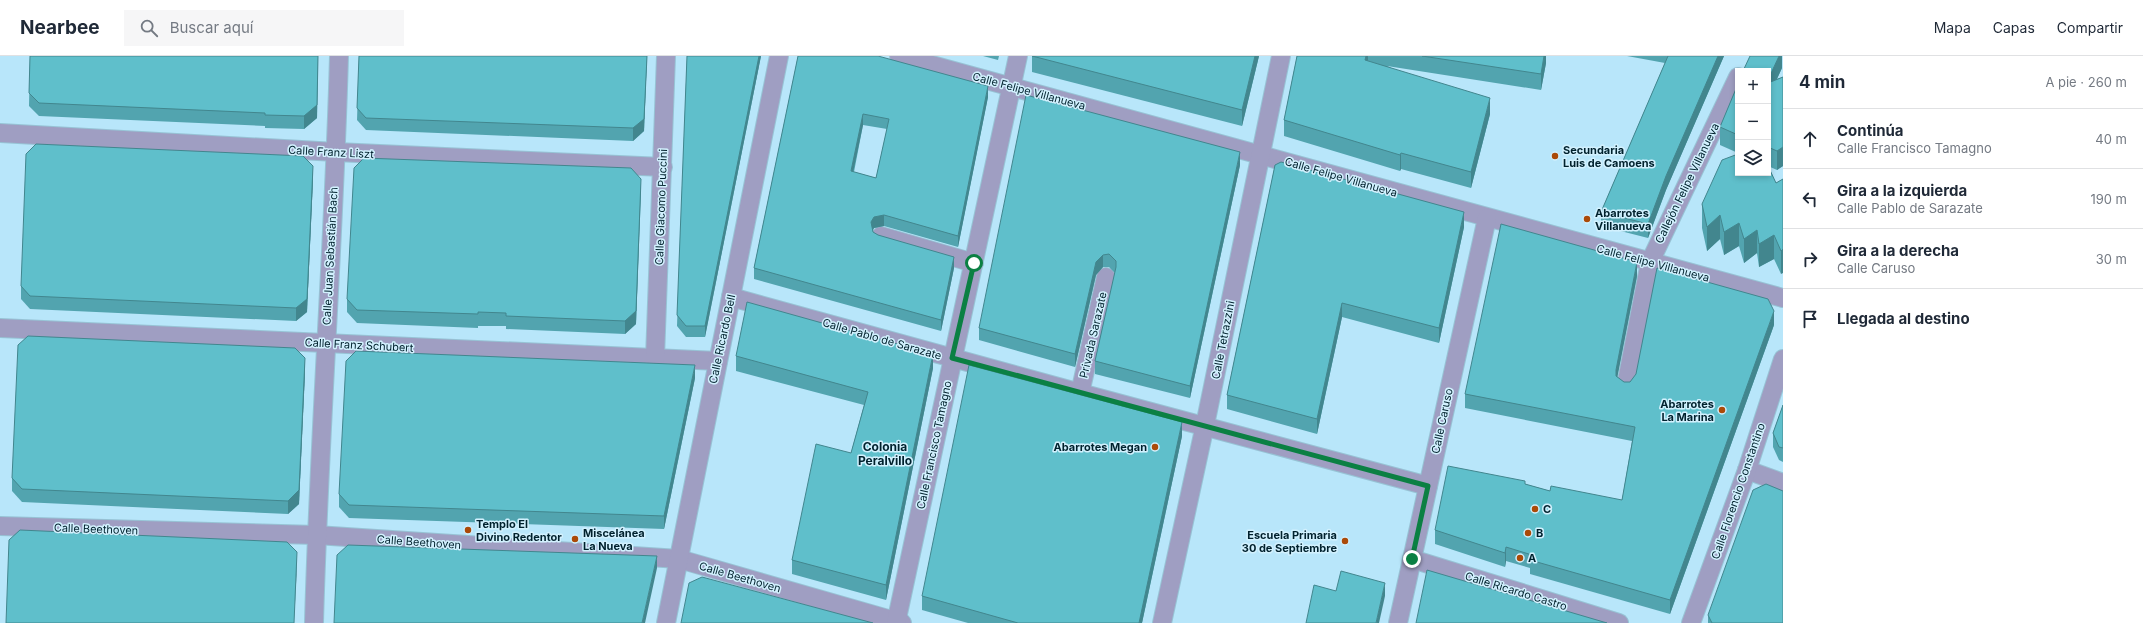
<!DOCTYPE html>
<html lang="es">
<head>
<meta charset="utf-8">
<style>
	:root { --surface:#fff; --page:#f6f6f7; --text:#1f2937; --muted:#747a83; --line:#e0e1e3 }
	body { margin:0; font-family:Inter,sans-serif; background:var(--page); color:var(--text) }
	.controls { position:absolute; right:12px; top:12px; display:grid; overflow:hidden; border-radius:0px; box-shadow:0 2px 6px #0003 }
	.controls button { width:36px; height:36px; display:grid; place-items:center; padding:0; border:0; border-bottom:1px solid var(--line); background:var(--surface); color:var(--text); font:20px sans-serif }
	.stop { position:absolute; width:12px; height:12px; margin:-9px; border:3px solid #0b8043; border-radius:50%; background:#fff }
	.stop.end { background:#0b8043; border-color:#fff; box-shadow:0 1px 4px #0008 }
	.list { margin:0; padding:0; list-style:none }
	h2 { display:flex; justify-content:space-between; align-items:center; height:52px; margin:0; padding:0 16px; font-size:17px }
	h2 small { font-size:13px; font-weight:400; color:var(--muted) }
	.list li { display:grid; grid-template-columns:26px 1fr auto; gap:12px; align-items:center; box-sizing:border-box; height:60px; padding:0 16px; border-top:1px solid var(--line) }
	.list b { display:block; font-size:15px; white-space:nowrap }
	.list p { margin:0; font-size:13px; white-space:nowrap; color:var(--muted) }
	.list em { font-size:13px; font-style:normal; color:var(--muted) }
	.icon { flex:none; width:22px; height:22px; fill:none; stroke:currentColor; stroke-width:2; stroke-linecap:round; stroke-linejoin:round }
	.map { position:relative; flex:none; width:1783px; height:567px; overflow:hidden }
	header { display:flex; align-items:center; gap:24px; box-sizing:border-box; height:56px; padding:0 20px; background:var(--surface); border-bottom:1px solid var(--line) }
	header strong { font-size:19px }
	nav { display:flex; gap:22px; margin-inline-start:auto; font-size:14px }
	.search { width:280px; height:36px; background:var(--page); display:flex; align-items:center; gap:10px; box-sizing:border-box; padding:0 14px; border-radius:0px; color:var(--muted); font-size:15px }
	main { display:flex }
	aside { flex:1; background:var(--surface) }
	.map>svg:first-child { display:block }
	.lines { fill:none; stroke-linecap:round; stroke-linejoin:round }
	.minor-casing { stroke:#97c3d5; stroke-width:20 }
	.minor { stroke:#9f9ec2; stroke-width:18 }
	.wall { fill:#52a4af; fill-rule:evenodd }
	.shaded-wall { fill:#42868e }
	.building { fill:#5fbfcb; stroke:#42868e; fill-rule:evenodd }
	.route { stroke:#0b8043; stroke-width:5 }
	.poi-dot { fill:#ab4a08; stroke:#d2f1fe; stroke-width:1.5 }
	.labels { text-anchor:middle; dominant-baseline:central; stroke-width:3; stroke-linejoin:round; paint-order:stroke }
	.street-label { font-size:11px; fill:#00212d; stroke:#d2f1fe }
	.poi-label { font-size:11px; font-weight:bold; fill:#00212d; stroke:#d2f1fe; text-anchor:start }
	.neighbourhood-label { font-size:12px; font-weight:bold; fill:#00212d; stroke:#d2f1fe }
</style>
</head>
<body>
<header>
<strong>Nearbee</strong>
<div class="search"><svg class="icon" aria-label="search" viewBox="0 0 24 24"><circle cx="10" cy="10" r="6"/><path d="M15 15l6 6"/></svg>Buscar aquí</div>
<nav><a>Mapa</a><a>Capas</a><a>Compartir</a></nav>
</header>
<main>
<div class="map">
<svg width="1783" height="567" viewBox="0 0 1783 567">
	<rect width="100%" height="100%" fill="#b8e6fa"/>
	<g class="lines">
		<defs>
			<g id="minor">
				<path d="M899,0L1783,242"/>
				<path d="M0,77L336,96L663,111"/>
				<path d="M881,180L974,207"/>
				<path d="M731,241L1080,337L1428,430"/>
				<path d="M0,272L718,305"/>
				<path d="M655,302L666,0"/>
				<path d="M1626,330L1650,206L1738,21"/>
				<path d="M1080,337L1106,221"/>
				<path d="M1747,414L1783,427"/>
				<path d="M0,470L316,479L679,503L902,567"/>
				<path d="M1412,503L1619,567"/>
				<path d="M314,567C319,378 334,189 339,0"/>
				<path d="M666,567L779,0"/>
				<path d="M896,567L1018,0"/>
				<path d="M1162,567L1205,369L1281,0"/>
				<path d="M1398,567L1487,162"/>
				<path d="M1691,567L1747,414L1783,303"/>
			</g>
		</defs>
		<use href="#minor" class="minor-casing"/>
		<use href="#minor" class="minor"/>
	</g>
	<g class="wall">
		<path d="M30,0H318L317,62L304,73L265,72V70L39,60L29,50Z"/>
		<path d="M359,0H647L644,75L633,85L366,74L357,64Z"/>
		<path d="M687,0H761L705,281H686L677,270Z"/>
		<path d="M798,0L988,41L958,191L884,170L874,172L873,174V176L878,179L954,212L941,275L754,223V212ZM863,69L887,73L876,122L854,116Z"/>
		<path d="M983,0H999L998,4Z"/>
		<path d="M1032,0H1259L1242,70L1032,16Z"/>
		<path d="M1297,0H1546V7L1541,34L1387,10L1490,58L1471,132L1401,113L1400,115L1284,80V64Z"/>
		<path d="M1627,0H1724L1666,134L1648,182L1601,170V156L1665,7Z"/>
		<path d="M1782,0V12L1777,23L1783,21V110L1777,114L1768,110L1776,127L1783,123L1781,218L1774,203L1759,211L1757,197L1744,207L1739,190L1724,199L1720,183L1707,195L1702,172V148L1768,117V15Z"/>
		<path d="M1738,28V97L1720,89V71Z"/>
		<path d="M1240,109L1190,342L1095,318V305L1115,217L1109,211H1103L1096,219L1075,311L979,284V272Z"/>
		<path d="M1275,109L1464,171L1439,287L1342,261L1317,378L1227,353V339Z"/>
		<path d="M313,123L307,256L296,265L30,253L21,243V230Z"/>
		<path d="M641,136L636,268L625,278L506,273V270H478V272L357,267L347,256V243Z"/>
		<path d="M1637,220L1617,321L1624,326H1630L1774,269L1670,558L1530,518V512L1506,505L1505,511L1435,488V474L1525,428L1550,435L1622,444L1632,385L1465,352V338Z"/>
		<path d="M736,300L933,312L886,544L792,518V504L851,397L864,349L736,315Z"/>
		<path d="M305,316L299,448L288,458L22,446L12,435V422Z"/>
		<path d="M695,322L664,473L349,462L339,451V438Z"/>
		<path d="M1783,349V406L1779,404L1773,391V377Z"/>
		<path d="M1182,380L1142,567H968L922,554V540Z"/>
		<path d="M1708,559L1783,567H1708Z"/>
	</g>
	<g class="shaded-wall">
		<path d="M318,0L317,62L304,73V60Z"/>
		<path d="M647,0L644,75L633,85V72Z"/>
		<path d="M759,0H761L705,281V270Z"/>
		<path d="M1255,0H1259L1242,70V54Z"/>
		<path d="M1366,0H1368V8L1365,4Z"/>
		<path d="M1544,0H1546V7L1541,34V18Z"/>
		<path d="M1718,0H1724L1666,134L1648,182V168L1666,120Z"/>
		<path d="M1779,0H1782V12L1768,42V24Z"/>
		<path d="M988,30V41L958,191V180Z"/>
		<path d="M1490,42V58L1471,132V116Z"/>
		<path d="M863,58V69L851,126V115Z"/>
		<path d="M1783,91V110L1777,114V95Z"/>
		<path d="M1240,96V109L1190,342V330Z"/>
		<path d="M1401,97V113L1400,115V99Z"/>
		<path d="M313,110V123L307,256L296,265V252Z"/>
		<path d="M641,123L636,268L625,278V265Z"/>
		<path d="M1464,156V171L1439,287V272Z"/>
		<path d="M884,159V170L874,172L871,177V166L874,161Z"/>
		<path d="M1720,159V183L1707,195V171Z"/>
		<path d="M1739,167V190L1724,199V176Z"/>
		<path d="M1757,174V197L1744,207V183Z"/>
		<path d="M1774,179V203L1759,211V188Z"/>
		<path d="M1783,193V217L1781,218V195Z"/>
		<path d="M1103,199V211L1096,219L1075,311V298L1096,206Z"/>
		<path d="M954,201V212L941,275V264Z"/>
		<path d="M1637,206V220L1616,328V314Z"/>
		<path d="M1342,247V261L1317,378V363Z"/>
		<path d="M1774,255V269L1670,558V544Z"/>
		<path d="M933,298V312L886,544V529Z"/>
		<path d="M305,302V316L299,448L288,458V445Z"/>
		<path d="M695,309V322L664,473V460Z"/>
		<path d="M1182,366V380L1142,567H1139Z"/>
		<path d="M1506,491V505L1505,511V497Z"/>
		<path d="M297,496V509L294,567Z"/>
		<path d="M657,500V512L645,567H642Z"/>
		<path d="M1385,527V540L1379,567H1376Z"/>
	</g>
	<g class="building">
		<path d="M30,0H318L317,49L304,60L265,59V57L39,47L29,37Z"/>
		<path d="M359,0H647L644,63L633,72L366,62L357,52Z"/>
		<path d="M687,0H759L705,270H686L677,259Z"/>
		<path d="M798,0H878L988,30L958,180L884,159L874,161L871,166L873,176L878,179L954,201L941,264L754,212ZM863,58L889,63L876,122L851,115Z"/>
		<path d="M1032,0H1255L1242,54Z"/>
		<path d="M1297,0H1366L1365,4L1490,42L1471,116L1401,97L1400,99L1284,64Z"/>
		<path d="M1422,0H1544L1541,18Z"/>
		<path d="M1668,0H1718L1666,120L1648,168L1601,156Z"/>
		<path d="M1750,0H1779L1768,24V15H1743Z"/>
		<path d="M1783,21V91L1777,95L1768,91V27Z"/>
		<path d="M1738,28V79L1720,71Z"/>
		<path d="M1026,39L1240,96L1190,330L1095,305L1116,211V205L1109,198L1103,199L1096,206L1075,298L979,272Z"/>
		<path d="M36,88L303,100L313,110L307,243L296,252L30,240L21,230L26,98Z"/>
		<path d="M1738,98V117H1768V110L1776,127L1783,123V193L1781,195L1774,179L1759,188L1757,174L1744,183L1739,167L1724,176L1720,159L1707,171L1702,148L1722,104Z"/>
		<path d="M364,102L631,112L641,123L636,255L625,265L506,260V257L478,256V258L357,254L347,243L354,112Z"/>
		<path d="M1281,106L1464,156L1439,272L1342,247L1317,363L1227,339L1275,109Z"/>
		<path d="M1501,168L1637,206L1616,314V320L1624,326H1630L1636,318L1657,212L1768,243L1774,255L1670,544L1530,504L1532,499L1506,491L1505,497L1435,474L1448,410L1525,425V428L1550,435L1551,430L1622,444L1635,371L1465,338Z"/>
		<path d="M747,246L933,298L886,529L792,504L816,388L851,397L868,336L736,300Z"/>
		<path d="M28,280L295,292L305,302L299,434L288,445L22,433L12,422L18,289Z"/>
		<path d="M356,295L695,309L664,460L349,449L339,438L346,305Z"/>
		<path d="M969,309L1182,366L1139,567H1018L922,540Z"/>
		<path d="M1783,349V392L1779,391L1773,377Z"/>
		<path d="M1766,428L1783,435V567H1712L1708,559L1753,434Z"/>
		<path d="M20,474L287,486L297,496L294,567H6L9,484Z"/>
		<path d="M348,489L657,500L642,567H334L337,499Z"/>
		<path d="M1427,514L1607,567H1416Z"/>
		<path d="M1341,515L1385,527L1376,567H1306L1314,529L1336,535Z"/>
		<path d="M702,521L873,567H681L689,527Z"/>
	</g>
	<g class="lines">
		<path class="route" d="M974,207L952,302L1428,430L1412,503"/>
	</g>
	<g class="poi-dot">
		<circle cx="1555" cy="100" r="4"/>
		<circle cx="1587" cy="163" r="4"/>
		<circle cx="1722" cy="354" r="4"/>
		<circle cx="1155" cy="391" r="4"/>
		<circle cx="1535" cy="453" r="4"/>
		<circle cx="468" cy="474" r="4"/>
		<circle cx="1528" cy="477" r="4"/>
		<circle cx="575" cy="483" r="4"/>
		<circle cx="1345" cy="485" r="4"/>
		<circle cx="1520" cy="502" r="4"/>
	</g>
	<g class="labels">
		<g class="street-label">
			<text transform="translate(1029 35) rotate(15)">Calle Felipe Villanueva</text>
			<text transform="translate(331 96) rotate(3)">Calle Franz Liszt</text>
			<text transform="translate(1341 121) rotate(16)">Calle Felipe Villanueva</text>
			<text transform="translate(1687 127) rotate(-64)">Callejón Felipe Villanueva</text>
			<text transform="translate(661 151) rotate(-88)">Calle Giacomo Puccini</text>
			<text transform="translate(330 200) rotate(-87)">Calle Juan Sebastián Bach</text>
			<text transform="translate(1653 207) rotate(15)">Calle Felipe Villanueva</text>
			<text transform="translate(1093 279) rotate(-77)">Privada Sarazate</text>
			<text transform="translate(722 283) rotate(-78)">Calle Ricardo Bell</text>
			<text transform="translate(882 283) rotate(16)">Calle Pablo de Sarazate</text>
			<text transform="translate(1223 284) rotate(-79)">Calle Tetrazzini</text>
			<text transform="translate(359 289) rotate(3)">Calle Franz Schubert</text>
			<text transform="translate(1442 365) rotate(-78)">Calle Caruso</text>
			<text transform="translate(934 389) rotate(-78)">Calle Francisco Tamagno</text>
			<text transform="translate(1738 435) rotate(-71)">Calle Florencio Constantino</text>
			<text transform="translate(96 473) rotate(2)">Calle Beethoven</text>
			<text transform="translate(419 486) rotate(4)">Calle Beethoven</text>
			<text transform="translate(740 521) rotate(16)">Calle Beethoven</text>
			<text transform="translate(1516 535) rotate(17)">Calle Ricardo Castro</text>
		</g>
		<g class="poi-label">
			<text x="1563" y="94">Secundaria<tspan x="1563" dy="13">Luis de Camoens</tspan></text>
			<text x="1595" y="157">Abarrotes<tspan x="1595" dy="13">Villanueva</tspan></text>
			<text x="1714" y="348" text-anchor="end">Abarrotes<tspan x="1714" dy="13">La Marina</tspan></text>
			<text x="1147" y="391" text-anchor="end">Abarrotes Megan</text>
			<text x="1543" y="453">C</text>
			<text x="476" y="468">Templo El<tspan x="476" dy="13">Divino Redentor</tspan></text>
			<text x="583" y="477">Miscelánea<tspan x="583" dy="13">La Nueva</tspan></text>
			<text x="1536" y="477">B</text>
			<text x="1337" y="479" text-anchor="end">Escuela Primaria<tspan x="1337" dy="13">30 de Septiembre</tspan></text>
			<text x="1528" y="502">A</text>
		</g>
		<g class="neighbourhood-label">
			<text x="885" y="390">Colonia<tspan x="885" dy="14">Peralvillo</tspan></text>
		</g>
	</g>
</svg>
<div class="controls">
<button>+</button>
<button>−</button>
<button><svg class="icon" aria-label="layers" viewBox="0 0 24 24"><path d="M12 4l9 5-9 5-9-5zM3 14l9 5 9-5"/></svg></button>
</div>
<div class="stop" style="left:974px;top:207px"></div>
<div class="stop end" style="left:1412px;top:503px"></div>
</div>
<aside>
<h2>4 min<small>A pie · 260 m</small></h2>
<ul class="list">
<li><svg class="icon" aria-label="ahead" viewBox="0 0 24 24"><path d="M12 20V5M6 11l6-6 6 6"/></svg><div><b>Continúa</b><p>Calle Francisco Tamagno</p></div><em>40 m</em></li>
<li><svg class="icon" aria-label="left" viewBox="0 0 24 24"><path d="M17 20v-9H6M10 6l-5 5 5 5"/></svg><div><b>Gira a la izquierda</b><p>Calle Pablo de Sarazate</p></div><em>190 m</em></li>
<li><svg class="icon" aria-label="right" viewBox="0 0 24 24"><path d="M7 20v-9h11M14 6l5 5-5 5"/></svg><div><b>Gira a la derecha</b><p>Calle Caruso</p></div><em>30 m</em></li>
<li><svg class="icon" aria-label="arrive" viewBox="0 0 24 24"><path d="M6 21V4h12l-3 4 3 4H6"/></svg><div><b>Llegada al destino</b></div></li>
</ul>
</aside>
</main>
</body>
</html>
